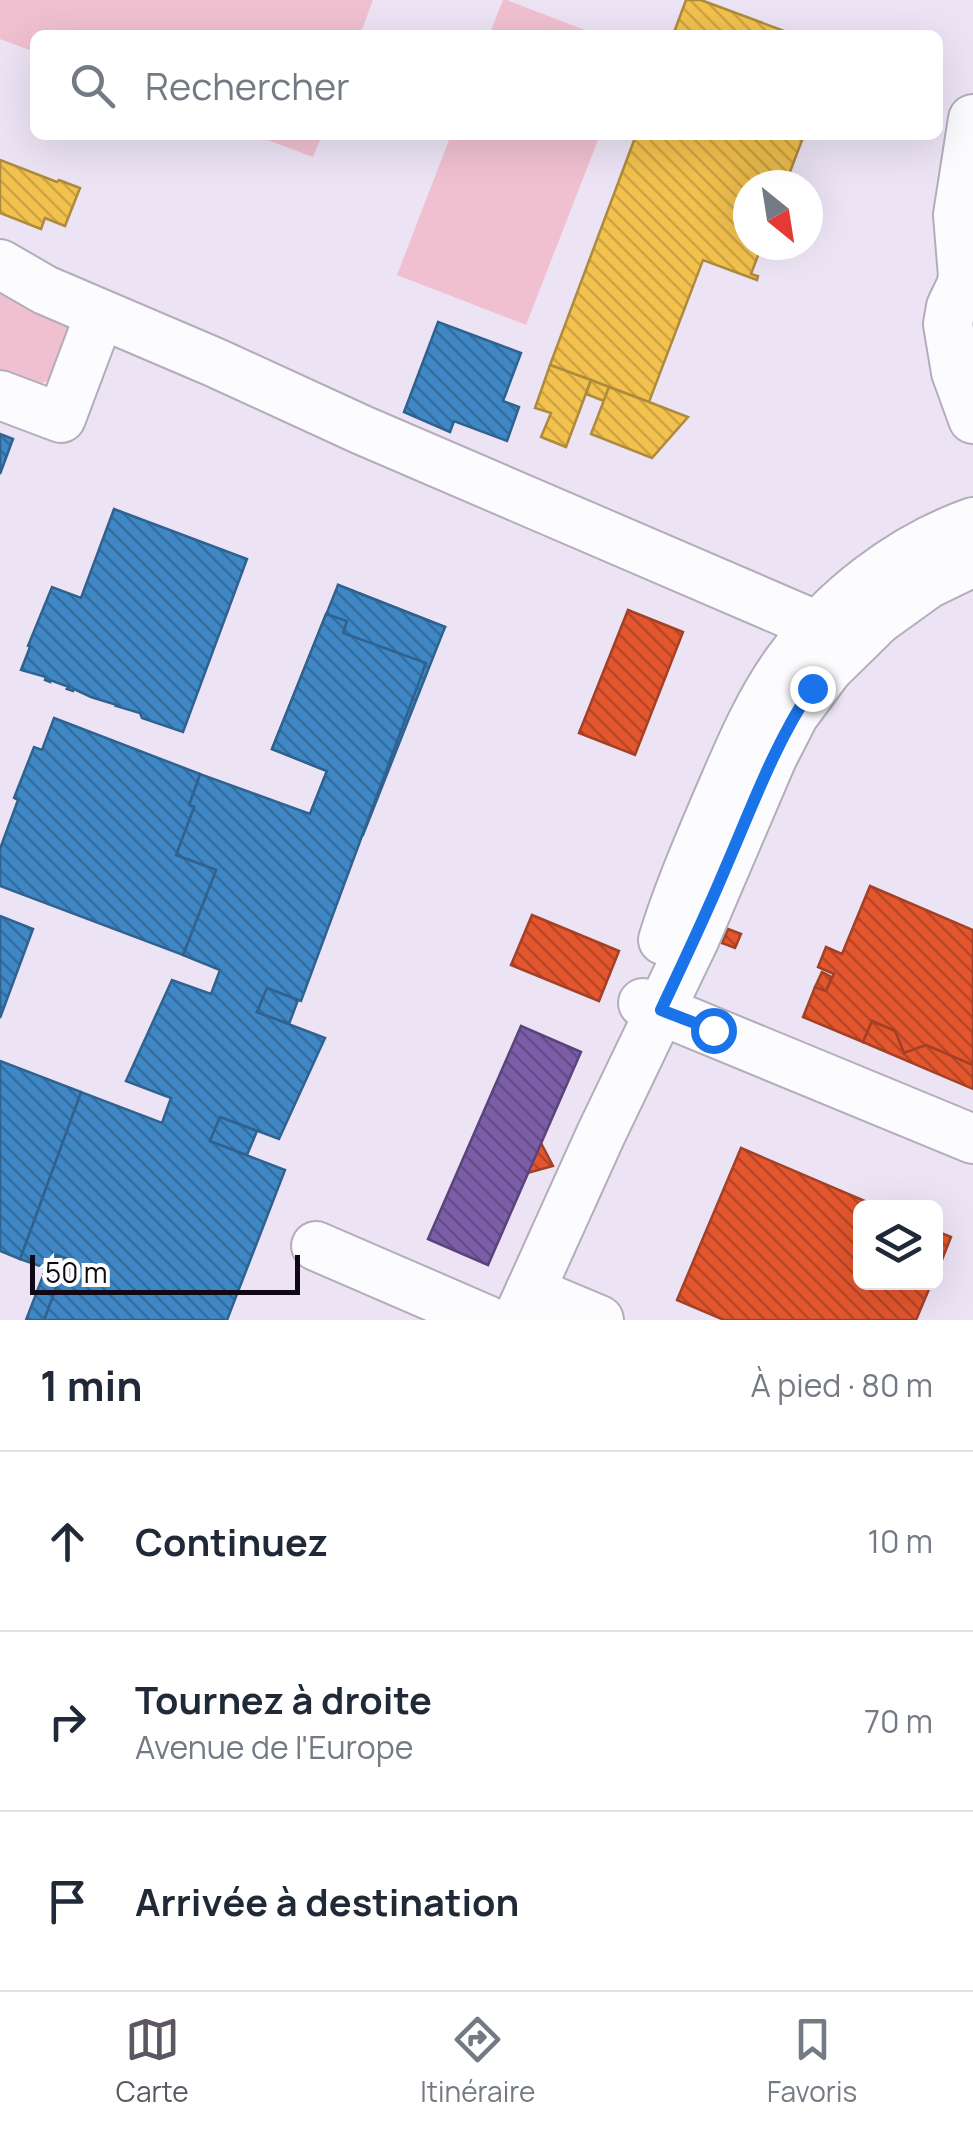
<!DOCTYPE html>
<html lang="fr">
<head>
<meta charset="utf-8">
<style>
	:root { --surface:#fff; --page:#f2f2f3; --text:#1f2937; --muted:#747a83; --line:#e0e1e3; --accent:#5c5663 }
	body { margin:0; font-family:Manrope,sans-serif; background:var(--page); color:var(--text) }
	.controls { position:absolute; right:30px; bottom:30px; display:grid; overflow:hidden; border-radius:15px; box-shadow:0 10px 40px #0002 }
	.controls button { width:90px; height:90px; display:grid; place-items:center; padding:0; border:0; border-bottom:2px solid var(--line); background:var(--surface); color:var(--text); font:50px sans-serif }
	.compass { position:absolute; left:733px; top:170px; width:90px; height:90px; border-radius:50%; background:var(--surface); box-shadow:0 10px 40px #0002; rotate:150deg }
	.scale { position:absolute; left:30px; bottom:25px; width:270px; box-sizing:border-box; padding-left:10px; border:5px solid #0e0914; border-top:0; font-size:28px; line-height:35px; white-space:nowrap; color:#0e0914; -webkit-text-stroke:8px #fff; paint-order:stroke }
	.stop { position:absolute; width:30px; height:30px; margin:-22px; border:8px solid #1a73e8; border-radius:50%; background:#fff }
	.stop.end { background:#1a73e8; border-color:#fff; box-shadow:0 2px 10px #0008 }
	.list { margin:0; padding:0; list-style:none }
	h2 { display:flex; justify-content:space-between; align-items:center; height:130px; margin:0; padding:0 40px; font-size:42px }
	h2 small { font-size:32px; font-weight:400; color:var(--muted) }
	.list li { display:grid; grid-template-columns:65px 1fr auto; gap:30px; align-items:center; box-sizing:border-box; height:180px; padding:0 40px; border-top:2px solid var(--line) }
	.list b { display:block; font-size:38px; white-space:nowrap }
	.list p { margin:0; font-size:32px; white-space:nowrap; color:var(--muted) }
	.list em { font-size:32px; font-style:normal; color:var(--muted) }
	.icon { flex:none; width:55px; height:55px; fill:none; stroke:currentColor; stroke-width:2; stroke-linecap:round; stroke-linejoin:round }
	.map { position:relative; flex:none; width:973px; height:1320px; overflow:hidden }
	.search { position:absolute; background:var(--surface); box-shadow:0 10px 40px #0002; left:30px; right:30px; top:30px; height:110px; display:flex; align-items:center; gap:25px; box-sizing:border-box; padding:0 35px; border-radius:15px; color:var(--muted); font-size:38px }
	.sheet { height:670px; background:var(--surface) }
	nav { display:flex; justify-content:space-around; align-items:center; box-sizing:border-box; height:140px; border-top:2px solid var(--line); background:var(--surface); font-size:28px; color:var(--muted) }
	nav a { display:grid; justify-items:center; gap:5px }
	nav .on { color:var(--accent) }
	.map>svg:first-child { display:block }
	.green { fill:#f0c0d0 }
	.homes { fill:url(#homes-back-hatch); stroke:#ae8a3d; stroke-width:2.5 }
	.shops { fill:url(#shops-back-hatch); stroke:#a44026; stroke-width:2.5 }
	.offices { fill:url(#offices-back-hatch); stroke:#5a447b; stroke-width:2.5 }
	.schools { fill:url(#schools-back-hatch); stroke:#306290; stroke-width:2.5 }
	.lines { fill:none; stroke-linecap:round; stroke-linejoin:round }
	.minor-casing { stroke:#b3acba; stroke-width:52 }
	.minor { stroke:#fcfbfe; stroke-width:48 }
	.route { stroke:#1a73e8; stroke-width:12 }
</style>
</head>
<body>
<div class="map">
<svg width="973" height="1320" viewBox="0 0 973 1320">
	<defs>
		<pattern id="homes-back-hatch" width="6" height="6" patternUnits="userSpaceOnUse" patternTransform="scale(2.5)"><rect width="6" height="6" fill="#f2c14e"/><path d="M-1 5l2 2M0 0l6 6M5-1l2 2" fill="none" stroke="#cea443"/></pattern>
		<pattern id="shops-back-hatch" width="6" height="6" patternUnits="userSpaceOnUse" patternTransform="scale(2.5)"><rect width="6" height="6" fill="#e4572e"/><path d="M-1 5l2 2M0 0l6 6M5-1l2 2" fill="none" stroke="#b74626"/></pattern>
		<pattern id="offices-back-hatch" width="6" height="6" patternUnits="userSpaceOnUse" patternTransform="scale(2.5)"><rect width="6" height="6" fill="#7b5ea7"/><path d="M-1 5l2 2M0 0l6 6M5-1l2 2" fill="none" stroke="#634c87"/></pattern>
		<pattern id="schools-back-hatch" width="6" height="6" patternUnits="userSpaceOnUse" patternTransform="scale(2.5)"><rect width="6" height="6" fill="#3f88c5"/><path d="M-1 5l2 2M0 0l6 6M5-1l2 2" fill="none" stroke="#336d9f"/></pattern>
	</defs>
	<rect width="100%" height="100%" fill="#ece4f5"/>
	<g class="green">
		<path d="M0,0H373L360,35H35V52L0,39Z"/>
		<path d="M503,0H507L598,35H489Z"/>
		<path d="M254,135H322L313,157Z"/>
		<path d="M451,135H600L526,325L397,275Z"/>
		<path d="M0,282L82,323L62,373L35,387L0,382Z"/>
	</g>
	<g class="homes">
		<path d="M686,0H701L795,35H673Z"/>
		<path d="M636,135H804L785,185H748V245H762L751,274L758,276L757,280L703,260L649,402L550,365Z"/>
		<path d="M0,160L57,182L59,180L80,188L65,226L45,218L41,229L0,213Z"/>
		<path d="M550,365L591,380L566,447L541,437L551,413L535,408Z"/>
		<path d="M591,380L609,387L604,401L586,394Z"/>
		<path d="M609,387L649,402L688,417L652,458L591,434Z"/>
	</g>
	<g class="shops">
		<path d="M628,610L683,632L635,755L579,733Z"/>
		<path d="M870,886L973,930V1065L926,1045L904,1053L895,1031L872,1021L863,1042L803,1017L815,987L826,991L834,974L818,967L826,947L842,954Z"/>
		<path d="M532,915L619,951L599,1001L511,965Z"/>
		<path d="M728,929L741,934L735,948L722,943Z"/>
		<path d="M822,972L832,977L826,991L815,987Z"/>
		<path d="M872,1021L895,1031L904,1053L926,1045L973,1065V1089L863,1042Z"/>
		<path d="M541,1143L553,1166L527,1173Z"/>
		<path d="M741,1148L881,1208H860V1282H932L916,1320H724L677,1300Z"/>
		<path d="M936,1231L951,1237L936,1275Z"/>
	</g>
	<path class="offices" d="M521,1026L581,1052L488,1265L428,1239Z"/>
	<g class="schools">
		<path d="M438,322L521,353L503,401L519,407L507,441L454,421L450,432L404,412Z"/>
		<path d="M0,434L13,439L0,474Z"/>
		<path d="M114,509L247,559L183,732L142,718L140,713L116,706L117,705L91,697L74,689L73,691L67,689L69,687L50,680V682L45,680L46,677L21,670L30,647L28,646L52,587L81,598Z"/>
		<path d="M338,585L445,627L426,663L343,633L347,621L334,617Z"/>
		<path d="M338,585L445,627L363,835L310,814L327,771L272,749Z"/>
		<path d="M326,614L347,621L343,633L426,663L301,1001L267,988L257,1012L325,1038L279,1139L220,1117L210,1141L285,1170L227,1320H44L67,1259L57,1255L51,1270L20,1259L81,1092L162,1123L171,1098L126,1081L172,980L211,994L220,970L183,955L216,870L176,855L194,807L189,805L200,774L310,814L327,771L272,749Z"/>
		<path d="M54,718L200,774L189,805L194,807L176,855L216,870L183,955L0,886V849L18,800L14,798L34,747L42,750Z"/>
		<path d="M0,916L33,929L0,1018Z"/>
		<path d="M267,988L298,1000L289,1024L257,1012Z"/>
		<path d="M0,1061L81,1092L20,1259L0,1251Z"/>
		<path d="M220,1117L257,1131L247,1155L210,1141Z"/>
		<path d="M57,1255L67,1259L61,1274L51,1270Z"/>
		<path d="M46,1268L61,1274L44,1320H26Z"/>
	</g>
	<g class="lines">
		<defs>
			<g id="minor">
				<path d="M973,119L958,215L963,276L961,286L951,307L948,324L956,372L973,419"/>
				<path d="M0,264L45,290L216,363L362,430L855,642"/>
				<path d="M0,395L61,418L100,314"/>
				<path d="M663,940C677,894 696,850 715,805C736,757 756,706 787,663C833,600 900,548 973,522"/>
				<path d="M643,1003L973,1139"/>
				<path d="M316,1246L487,1320"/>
				<path d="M530,1291L599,1320"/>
				<path d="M517,1320L601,1134L695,938L772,758L794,715L828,669L878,620L928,584L973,562"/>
			</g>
		</defs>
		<use href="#minor" class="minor-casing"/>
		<use href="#minor" class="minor"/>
	</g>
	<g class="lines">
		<path class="route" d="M713,1030L661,1010C683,963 705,917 725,869C752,807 774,745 812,688"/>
	</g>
</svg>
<div class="controls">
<button><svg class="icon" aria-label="layers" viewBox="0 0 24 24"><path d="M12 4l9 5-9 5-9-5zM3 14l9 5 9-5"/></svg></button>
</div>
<svg class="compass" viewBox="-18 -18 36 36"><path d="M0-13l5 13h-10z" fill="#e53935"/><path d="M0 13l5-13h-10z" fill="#747a83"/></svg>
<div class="scale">50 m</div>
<div class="stop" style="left:713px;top:1030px"></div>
<div class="stop end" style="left:812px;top:688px"></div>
<div class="search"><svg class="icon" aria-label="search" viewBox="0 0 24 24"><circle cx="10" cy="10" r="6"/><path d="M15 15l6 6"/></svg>Rechercher</div>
</div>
<section class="sheet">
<h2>1 min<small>À pied · 80 m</small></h2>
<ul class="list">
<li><svg class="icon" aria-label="ahead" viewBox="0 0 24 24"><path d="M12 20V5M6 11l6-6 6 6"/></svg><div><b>Continuez</b></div><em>10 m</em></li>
<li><svg class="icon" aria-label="right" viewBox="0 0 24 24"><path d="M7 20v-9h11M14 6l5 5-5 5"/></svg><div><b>Tournez à droite</b><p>Avenue de l'Europe</p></div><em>70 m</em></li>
<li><svg class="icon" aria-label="arrive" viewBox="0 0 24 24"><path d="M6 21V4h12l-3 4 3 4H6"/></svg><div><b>Arrivée à destination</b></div></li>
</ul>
</section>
<nav>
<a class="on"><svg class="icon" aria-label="map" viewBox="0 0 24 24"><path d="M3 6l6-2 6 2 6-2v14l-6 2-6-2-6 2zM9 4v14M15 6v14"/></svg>Carte</a>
<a><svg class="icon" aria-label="directions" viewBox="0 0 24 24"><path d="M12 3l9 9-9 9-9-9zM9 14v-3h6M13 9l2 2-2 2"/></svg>Itinéraire</a>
<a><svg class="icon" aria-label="saved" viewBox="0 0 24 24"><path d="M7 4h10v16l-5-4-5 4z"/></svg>Favoris</a>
</nav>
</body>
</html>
